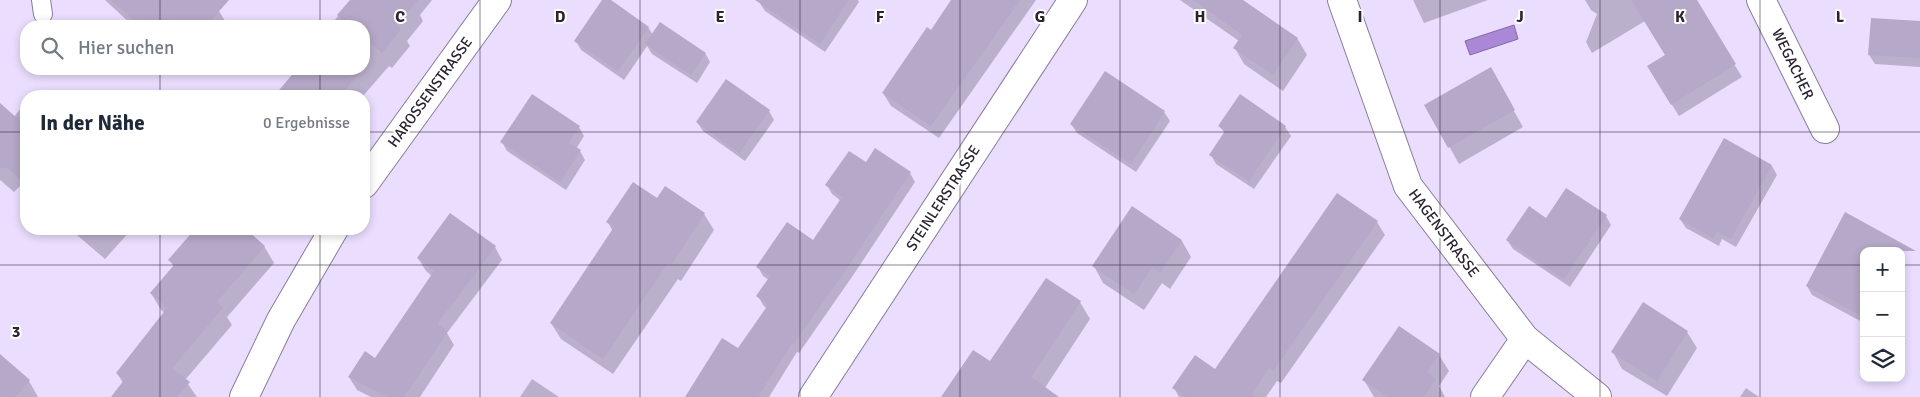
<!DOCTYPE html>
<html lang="de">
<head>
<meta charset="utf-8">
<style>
	:root { --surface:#fff; --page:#f6f6f7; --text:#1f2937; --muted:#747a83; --line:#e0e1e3 }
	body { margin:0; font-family:Signika,sans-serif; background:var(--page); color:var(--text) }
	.controls { position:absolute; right:15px; bottom:15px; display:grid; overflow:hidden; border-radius:10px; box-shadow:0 2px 8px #0003 }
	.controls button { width:45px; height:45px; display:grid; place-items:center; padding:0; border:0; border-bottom:1px solid var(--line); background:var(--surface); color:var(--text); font:25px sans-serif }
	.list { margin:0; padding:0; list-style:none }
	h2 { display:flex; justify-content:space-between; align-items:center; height:65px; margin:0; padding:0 20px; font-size:21px }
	h2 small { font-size:16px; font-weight:400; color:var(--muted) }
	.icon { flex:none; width:28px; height:28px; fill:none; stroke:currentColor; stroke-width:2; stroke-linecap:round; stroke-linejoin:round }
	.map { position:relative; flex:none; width:1920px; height:397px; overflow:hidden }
	.search { position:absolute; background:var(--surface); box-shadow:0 2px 8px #0003; left:20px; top:20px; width:350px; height:55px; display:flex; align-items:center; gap:12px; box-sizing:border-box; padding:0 18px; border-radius:20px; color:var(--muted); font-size:19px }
	.panel { position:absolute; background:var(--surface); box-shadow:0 2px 8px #0003; left:20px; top:90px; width:350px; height:145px; border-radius:20px }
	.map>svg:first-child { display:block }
	.water { fill:#aa87d7; stroke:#8369a5 }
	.shadow { fill:#0003 }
	.building { fill:#b5a8c8 }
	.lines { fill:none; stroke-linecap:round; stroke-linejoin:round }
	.lane-casing { stroke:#8a7d9b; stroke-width:20 }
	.street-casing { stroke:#8a7d9b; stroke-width:30 }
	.lane { stroke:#fff; stroke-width:18 }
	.street { stroke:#fff; stroke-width:28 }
	.grid { fill:none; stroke:#292330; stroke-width:1; stroke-opacity:0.55 }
	.labels { text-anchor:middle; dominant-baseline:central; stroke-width:4; stroke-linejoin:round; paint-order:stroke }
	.street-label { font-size:15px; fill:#292330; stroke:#fff }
	.grid-label { font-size:16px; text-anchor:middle; font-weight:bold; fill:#292330; stroke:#fff; stroke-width:4; stroke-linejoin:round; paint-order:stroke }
</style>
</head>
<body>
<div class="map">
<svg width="1920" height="397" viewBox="0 0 1920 397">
	<rect width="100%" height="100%" fill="#eaddfe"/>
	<path class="water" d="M1514,25L1518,39L1470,55L1465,41Z"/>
	<g class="shadow">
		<path d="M105,0H206L219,11L228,26H133Z"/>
		<path d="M351,0H432L420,15L423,21L407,41L410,46L392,68L389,66L363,96H278L294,75L291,69H364V26H330Z"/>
		<path d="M604,0H609L648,27L653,35L705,53L710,62L697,83L652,54L647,46L624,80L581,50L576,41Z"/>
		<path d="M761,0H858L859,2L825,52L765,11L759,2Z"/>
		<path d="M953,0H1036L939,138L891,106L883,93L931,32Z"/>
		<path d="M1180,0H1241L1297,38L1307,55L1283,91L1244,64L1235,48L1239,41Z"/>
		<path d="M1413,0H1488L1424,23Z"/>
		<path d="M1585,0H1695L1742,77L1679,116L1655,78L1666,55L1645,21L1592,53L1586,42L1597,14L1591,10Z"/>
		<path d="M1920,22V67L1875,64L1869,55Z"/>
		<path d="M181,69H193L188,74Z"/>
		<path d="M1490,69L1523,127L1459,164L1426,105Z"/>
		<path d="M1105,73L1164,112L1170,121L1136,172L1077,133L1071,124Z"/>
		<path d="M0,105L14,117L21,108L26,113V191L20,186L14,192L0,180Z"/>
		<path d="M769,111L774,120L745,161L703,131L697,122Z"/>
		<path d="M1220,126L1285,127L1291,136L1254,189L1216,164L1211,155L1225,134Z"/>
		<path d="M579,127L584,136L576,149L580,151L585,160L566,190L507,151L502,142Z"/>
		<path d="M866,164L910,173L915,182L854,274L799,353L797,352L769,397H695L739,350L767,309L763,305L758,296L769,280L763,276L758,267L813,242L841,201L832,194L827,185Z"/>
		<path d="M1772,166L1777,175L1736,247L1722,239L1719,246L1686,228L1680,219Z"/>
		<path d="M658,200L704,214L714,230L681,281L678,279L613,374L561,339L551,323L613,232L608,222Z"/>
		<path d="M1133,208L1182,241L1191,257L1170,289L1162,283L1144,310L1103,283L1094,266Z"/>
		<path d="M1846,214L1864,251V323L1812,295L1807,286Z"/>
		<path d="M1606,216L1611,225L1570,287L1513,249L1507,240L1546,219Z"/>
		<path d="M1377,222L1385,235L1281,383L1277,381L1266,397H1179L1174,388L1216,371Z"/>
		<path d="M70,229H132L105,259Z"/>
		<path d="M190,229H244L264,246L274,263L227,317L232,325L185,380L197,397H112L123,383L117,373L165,313L161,310L151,293L174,267L170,260L191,235L188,230Z"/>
		<path d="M495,247L502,260L447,333L454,345L420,397H371L357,390L349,377L376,360L432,276L426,271L418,258Z"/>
		<path d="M1080,302L1090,319L1039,397H943Z"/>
		<path d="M1687,332L1697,348L1667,396L1622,369L1613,352Z"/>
		<path d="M1439,355L1449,371L1439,386L1445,397H1374L1364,380Z"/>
		<path d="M0,359L29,381L38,397H0Z"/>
		<path d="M532,379L559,397H520Z"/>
		<path d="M1746,388L1759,397H1740Z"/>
	</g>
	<g class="building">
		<path d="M111,0H229L206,26H141Z"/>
		<path d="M350,0H418L397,25L401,29L382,53L364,37V26H350L337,15Z"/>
		<path d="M602,0H611L649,27L618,71L574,41Z"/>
		<path d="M755,0H849L820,44Z"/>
		<path d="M951,0H1020L931,126L882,93L927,27L931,30Z"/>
		<path d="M1193,0H1243L1298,38L1273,75L1233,48L1242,35Z"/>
		<path d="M1631,0H1697L1736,64L1671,105L1647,66L1665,55Z"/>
		<path d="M1871,18L1920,21V58L1868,55Z"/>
		<path d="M660,22L706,53L691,75L645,44Z"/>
		<path d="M1491,67L1515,110L1448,148L1424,105Z"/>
		<path d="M297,69H363L340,96H274Z"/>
		<path d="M1105,71L1165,111L1131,164L1070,124Z"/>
		<path d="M726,79L770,110L739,153L696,122Z"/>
		<path d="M532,94L580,126L569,143L581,150L560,182L500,142Z"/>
		<path d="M1240,94L1286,126L1249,181L1209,155L1225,131L1218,126Z"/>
		<path d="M0,103L26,126V184L8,168H0Z"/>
		<path d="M1724,138L1772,165L1731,239L1717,231L1713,238L1679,219Z"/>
		<path d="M875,148L911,172L849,265L793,345L792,344L758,397H685L722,338L738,348L768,305L756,296L770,276L756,267L787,222L813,240L842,197L825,185L849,151L866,162Z"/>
		<path d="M633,182L657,198L665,186L705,213L671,265L668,263L603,359L550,323L614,227L606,222Z"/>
		<path d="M1566,188L1607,215L1564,279L1506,240L1529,206L1546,218Z"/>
		<path d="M1337,193L1378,221L1273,371L1269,368L1252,394L1256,397H1186L1172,388L1195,355L1215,369Z"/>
		<path d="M1132,206L1182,240L1160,273L1152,267L1134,294L1092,266Z"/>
		<path d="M1845,212L1916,251H1864V317L1806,286Z"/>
		<path d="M450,213L496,246L437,324L448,331L404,397H388L348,377L365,351L375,358L434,271L417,258Z"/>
		<path d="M195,229H246L265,246L217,302L223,308L172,368L190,382L177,397H111L124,380L116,373L167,308L150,293L174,265L168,260Z"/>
		<path d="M1046,278L1081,301L1031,377L1059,397H941L973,350L990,361Z"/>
		<path d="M1643,302L1688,331L1657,381L1611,352Z"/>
		<path d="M1399,326L1440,354L1427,372L1436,379L1424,397H1388L1362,380Z"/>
		<path d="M0,354L30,380L15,397H0Z"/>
	</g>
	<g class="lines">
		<defs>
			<path id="lane" d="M41,0L43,14"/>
			<g id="street">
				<path d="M1342,0L1408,186L1525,339L1597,397"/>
				<path d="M1761,0L1825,129"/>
				<path d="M364,184L497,0"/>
				<path d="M244,397L281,320L334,229"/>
				<path d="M813,397L1073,0"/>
				<path d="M1485,397L1525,339"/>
			</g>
		</defs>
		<use href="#lane" class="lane-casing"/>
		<use href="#street" class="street-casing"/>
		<use href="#lane" class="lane"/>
		<use href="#street" class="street"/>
	</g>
	<path class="grid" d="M160,0V26M320,0V26M480,0V397M640,0V397M800,0V397M960,0V397M1120,0V397M1280,0V397M1440,0V397M1600,0V397M1760,0V397M160,69V96M320,69V96M0,132H26M364,132H1920M160,229V397M320,229V397M0,265H1864M1901,265H1920"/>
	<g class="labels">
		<g class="street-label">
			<text transform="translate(1793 64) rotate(64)">WEGACHER</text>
			<text transform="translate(430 92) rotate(-54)">HAROSSENSTRASSE</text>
			<text transform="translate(943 198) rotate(-57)">STEINLERSTRASSE</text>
			<text transform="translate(1444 233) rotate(53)">HAGENSTRASSE</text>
		</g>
	</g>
	<g class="grid-label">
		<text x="400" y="22">C</text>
		<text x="560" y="22">D</text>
		<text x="720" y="22">E</text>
		<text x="880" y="22">F</text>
		<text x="1040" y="22">G</text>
		<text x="1200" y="22">H</text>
		<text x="1360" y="22">I</text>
		<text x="1520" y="22">J</text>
		<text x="1680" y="22">K</text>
		<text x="1840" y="22">L</text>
		<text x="16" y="337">3</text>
	</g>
</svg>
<div class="controls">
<button>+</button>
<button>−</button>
<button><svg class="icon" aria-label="layers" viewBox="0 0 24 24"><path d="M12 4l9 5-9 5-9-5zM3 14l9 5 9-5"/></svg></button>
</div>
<div class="search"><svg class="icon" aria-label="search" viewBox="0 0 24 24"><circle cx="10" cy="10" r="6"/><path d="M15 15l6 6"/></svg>Hier suchen</div>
<section class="panel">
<h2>In der Nähe<small>0 Ergebnisse</small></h2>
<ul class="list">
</ul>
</section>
</div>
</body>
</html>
